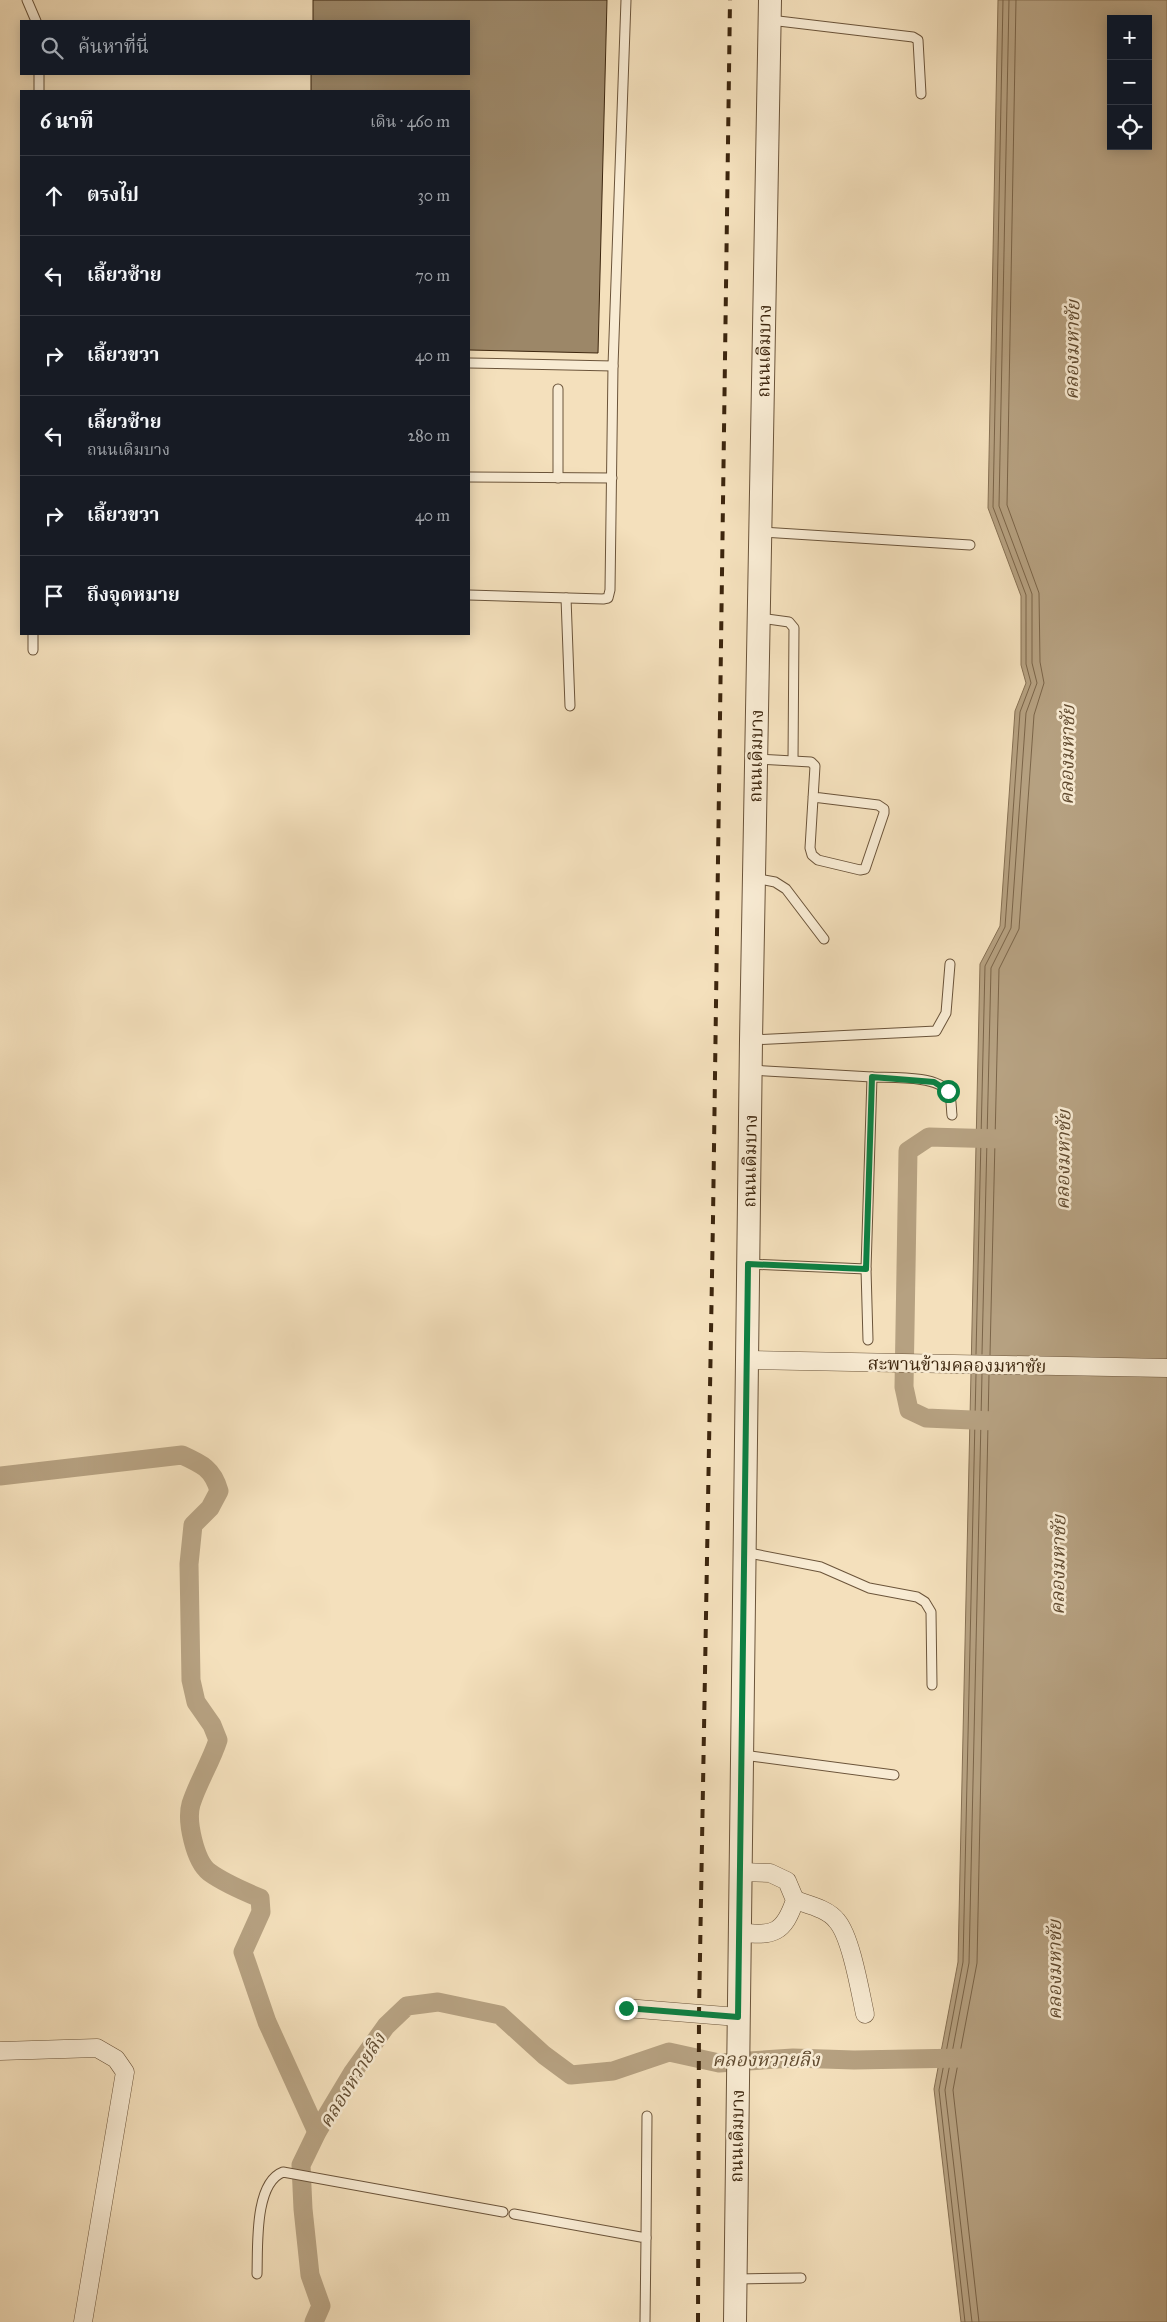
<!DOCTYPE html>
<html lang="th">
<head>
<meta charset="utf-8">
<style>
	:root { --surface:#171b24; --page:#242831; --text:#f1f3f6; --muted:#9ea1a6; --line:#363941 }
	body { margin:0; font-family:"IM FELL Great Primer","Noto Serif Thai",serif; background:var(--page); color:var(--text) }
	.controls { position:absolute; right:15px; top:15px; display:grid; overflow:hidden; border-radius:0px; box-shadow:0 2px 12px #0003 }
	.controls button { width:45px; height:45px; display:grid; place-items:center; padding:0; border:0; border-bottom:1px solid var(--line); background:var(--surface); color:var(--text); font:25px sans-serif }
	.stop { position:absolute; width:15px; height:15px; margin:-11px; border:4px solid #0b8043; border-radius:50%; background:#fff }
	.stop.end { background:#0b8043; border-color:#fff; box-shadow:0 1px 5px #0008 }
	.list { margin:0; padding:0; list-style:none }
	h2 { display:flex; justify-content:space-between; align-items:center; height:65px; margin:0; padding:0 20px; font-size:21px }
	h2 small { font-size:16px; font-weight:400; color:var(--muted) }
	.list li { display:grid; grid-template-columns:32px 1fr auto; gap:15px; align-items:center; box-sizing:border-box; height:80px; padding:0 20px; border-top:1px solid var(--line) }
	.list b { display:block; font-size:19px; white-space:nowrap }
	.list p { margin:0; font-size:16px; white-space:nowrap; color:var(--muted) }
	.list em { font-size:16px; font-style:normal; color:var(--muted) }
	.icon { flex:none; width:28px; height:28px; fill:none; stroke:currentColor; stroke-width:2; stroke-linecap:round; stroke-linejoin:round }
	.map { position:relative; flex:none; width:1167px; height:2322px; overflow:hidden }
	.search { position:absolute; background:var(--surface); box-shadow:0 2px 12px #0003; left:20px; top:20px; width:450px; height:55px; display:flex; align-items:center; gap:12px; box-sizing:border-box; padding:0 18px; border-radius:0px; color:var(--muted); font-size:19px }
	.panel { position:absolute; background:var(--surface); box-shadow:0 2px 12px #0003; left:20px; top:90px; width:450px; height:545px; border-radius:0px }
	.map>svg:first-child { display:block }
	.water { fill:#b6a181; stroke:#867053; fill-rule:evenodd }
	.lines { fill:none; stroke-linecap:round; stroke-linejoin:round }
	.shore { stroke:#7a6448; stroke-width:1 }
	.canal { stroke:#b6a181; stroke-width:19 }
	.building { fill:#9c8768; stroke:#3d260e }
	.service-casing { stroke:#6b543a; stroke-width:11 }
	.minor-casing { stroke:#6b543a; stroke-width:19 }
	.tertiary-casing { stroke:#6b543a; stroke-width:24 }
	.service { stroke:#f8ebd3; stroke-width:9 }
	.minor { stroke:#f8ebd3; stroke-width:18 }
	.tertiary { stroke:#f8ebd3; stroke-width:22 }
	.rail { stroke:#3d260e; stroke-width:4; stroke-dasharray:9 9; stroke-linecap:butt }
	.route { stroke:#0b8043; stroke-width:6 }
	.labels { text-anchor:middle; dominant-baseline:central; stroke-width:5; stroke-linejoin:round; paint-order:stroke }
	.street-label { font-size:18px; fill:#3d260e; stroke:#f8ebd3 }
	.water-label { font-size:19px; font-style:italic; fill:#614b30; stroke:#f8ebd3 }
</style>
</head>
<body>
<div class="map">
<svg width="1167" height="2322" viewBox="0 0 1167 2322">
	<rect width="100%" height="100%" fill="#f4e0bc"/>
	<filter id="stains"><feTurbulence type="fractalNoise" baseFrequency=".004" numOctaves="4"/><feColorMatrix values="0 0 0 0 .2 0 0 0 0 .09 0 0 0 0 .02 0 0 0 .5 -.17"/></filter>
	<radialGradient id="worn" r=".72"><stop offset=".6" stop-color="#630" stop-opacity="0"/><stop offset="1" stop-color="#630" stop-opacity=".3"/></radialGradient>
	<path class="water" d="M998,0H1167V2322H961L934,2089L958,1962L980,964L1000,926L1015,711L1026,683L1021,665V596L988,508ZM1111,19H1148V146H1111Z"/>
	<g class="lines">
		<g class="shore">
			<path d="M976,1354L985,966L1005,927L1020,712L1031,683L1026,664V595L993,507L1003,0"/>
			<path d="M982,1354L991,968L1011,928L1026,713L1037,683L1032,663V594L999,506L1009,0"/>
			<path d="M990,1355L999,969L1019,929L1034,715L1044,683L1040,662L1039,593L1007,505L1016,0"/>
			<path d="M965,2322L939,2090L963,1962L976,1374"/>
			<path d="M972,2322L945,2090L969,1963L982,1374"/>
			<path d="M979,2322L953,2090L977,1963L989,1375"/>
		</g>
		<g class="canal">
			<path d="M995,1421L926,1418L909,1410L904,1387L908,1151L929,1137L1002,1139"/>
			<path d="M0,1476L182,1455C202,1464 213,1469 219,1491L210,1508L193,1525L189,1564L191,1680L196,1702L212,1725L218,1740C211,1762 198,1782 191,1804C186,1821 195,1861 209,1872C224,1883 243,1891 260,1898L261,1912L243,1952L267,2022L317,2132"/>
			<path d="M314,2322L321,2306L310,2275L303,2209L301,2165L317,2132L353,2072L386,2026L407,2006L438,2002L500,2015L544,2055L571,2075L613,2071L669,2052L719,2063L793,2058L854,2060L964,2058"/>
		</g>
	</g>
	<path class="building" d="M313,0H607L598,353L469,350V91H311V74H469V21H313Z"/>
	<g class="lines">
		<defs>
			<g id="service">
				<path d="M27,0L36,21"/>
				<path d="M770,20L913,37L918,40L921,94"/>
				<path d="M39,91V74"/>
				<path d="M469,363L613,366L626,0"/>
				<path d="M469,477L612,478"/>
				<path d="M558,478V389"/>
				<path d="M761,532L970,545"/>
				<path d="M469,595L603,599L608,598L610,590L613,366"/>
				<path d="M566,598L570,706"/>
				<path d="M760,618L789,622L794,628L793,760"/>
				<path d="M33,650V634"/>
				<path d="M756,759L811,762L815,766L810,848L812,855L818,860L860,870L865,869L884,813V809L878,805L813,797"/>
				<path d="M754,878L775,882L786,889L824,939"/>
				<path d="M751,1040L936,1031L946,1013L950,964"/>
				<path d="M751,1070L872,1077"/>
				<path d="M749,1264L866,1269"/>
				<path d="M868,1340L866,1269L872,1077C890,1078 938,1075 948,1092C952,1098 951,1108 952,1115"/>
				<path d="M744,1552L821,1567L869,1588L917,1597L925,1602L931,1612L932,1685"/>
				<path d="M743,1755L894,1775"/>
				<path d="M514,2214L646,2238L645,2322"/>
				<path d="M646,2238L647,2116"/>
				<path d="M257,2274C258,2247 254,2183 283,2172L503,2212"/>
				<path d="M737,2279L801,2278"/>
			</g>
			<g id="minor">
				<path d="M747,1360L1167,1368"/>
				<path d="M740,1872L770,1873L787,1881L795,1900C784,1933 773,1937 740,1932"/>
				<path d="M795,1900C809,1905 828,1909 837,1921C851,1937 860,1991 865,2014"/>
				<path d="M626,2008L738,2017"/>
				<path d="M0,2051L97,2048L116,2059L125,2072L83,2322"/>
			</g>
			<path id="tertiary" d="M735,2322L751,1040L770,0"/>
		</defs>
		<use href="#service" class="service-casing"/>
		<use href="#minor" class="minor-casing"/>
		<use href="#tertiary" class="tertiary-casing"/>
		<use href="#service" class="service"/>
		<use href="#minor" class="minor"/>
		<use href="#tertiary" class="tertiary"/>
		<path class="rail" d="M698,2322L699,2013L713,1219L730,0"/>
	</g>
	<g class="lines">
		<path class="route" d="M626,2008L738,2017L748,1264L866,1269L872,1077L934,1082L948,1091"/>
	</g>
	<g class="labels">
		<g class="street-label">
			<text transform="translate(764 351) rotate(-89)">ถนนเดิมบาง</text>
			<text transform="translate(756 756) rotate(-89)">ถนนเดิมบาง</text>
			<text transform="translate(750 1161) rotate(-89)">ถนนเดิมบาง</text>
			<text transform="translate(957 1365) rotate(1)">สะพานข้ามคลองมหาชัย</text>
			<text transform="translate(737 2136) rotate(-89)">ถนนเดิมบาง</text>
		</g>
		<g class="water-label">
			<text transform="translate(1072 350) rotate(-89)">คลองมหาชัย</text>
			<text transform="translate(1067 755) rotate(-89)">คลองมหาชัย</text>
			<text transform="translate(1063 1160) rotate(-89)">คลองมหาชัย</text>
			<text transform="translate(1058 1565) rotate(-89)">คลองมหาชัย</text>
			<text transform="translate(1054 1970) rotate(-90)">คลองมหาชัย</text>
			<text x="766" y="2059">คลองหวายลิง</text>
			<text transform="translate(352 2080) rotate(-58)">คลองหวายลิง</text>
		</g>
	</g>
	<rect width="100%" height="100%" filter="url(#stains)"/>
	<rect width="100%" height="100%" fill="url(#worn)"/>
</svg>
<div class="controls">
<button>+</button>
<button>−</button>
<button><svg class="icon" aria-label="locate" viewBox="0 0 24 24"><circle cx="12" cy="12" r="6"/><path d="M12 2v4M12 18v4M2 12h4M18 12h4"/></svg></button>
</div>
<div class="stop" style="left:948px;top:1091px"></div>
<div class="stop end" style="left:626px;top:2008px"></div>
<div class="search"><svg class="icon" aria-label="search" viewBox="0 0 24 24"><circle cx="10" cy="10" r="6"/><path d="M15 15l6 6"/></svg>ค้นหาที่นี่</div>
<section class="panel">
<h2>6 นาที<small>เดิน · 460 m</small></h2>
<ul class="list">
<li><svg class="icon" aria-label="ahead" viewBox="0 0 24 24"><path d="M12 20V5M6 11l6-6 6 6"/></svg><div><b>ตรงไป</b></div><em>30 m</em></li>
<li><svg class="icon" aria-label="left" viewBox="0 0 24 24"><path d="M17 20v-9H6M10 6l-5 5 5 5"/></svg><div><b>เลี้ยวซ้าย</b></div><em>70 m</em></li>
<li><svg class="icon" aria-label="right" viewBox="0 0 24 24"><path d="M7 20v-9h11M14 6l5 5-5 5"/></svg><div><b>เลี้ยวขวา</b></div><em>40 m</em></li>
<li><svg class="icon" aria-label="left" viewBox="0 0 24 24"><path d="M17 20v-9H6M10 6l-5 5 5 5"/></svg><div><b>เลี้ยวซ้าย</b><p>ถนนเดิมบาง</p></div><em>280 m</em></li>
<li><svg class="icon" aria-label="right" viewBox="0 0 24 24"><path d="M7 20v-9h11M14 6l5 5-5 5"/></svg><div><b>เลี้ยวขวา</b></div><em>40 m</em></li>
<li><svg class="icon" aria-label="arrive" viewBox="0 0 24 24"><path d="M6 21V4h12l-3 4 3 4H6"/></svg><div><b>ถึงจุดหมาย</b></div></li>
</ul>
</section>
</div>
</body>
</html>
